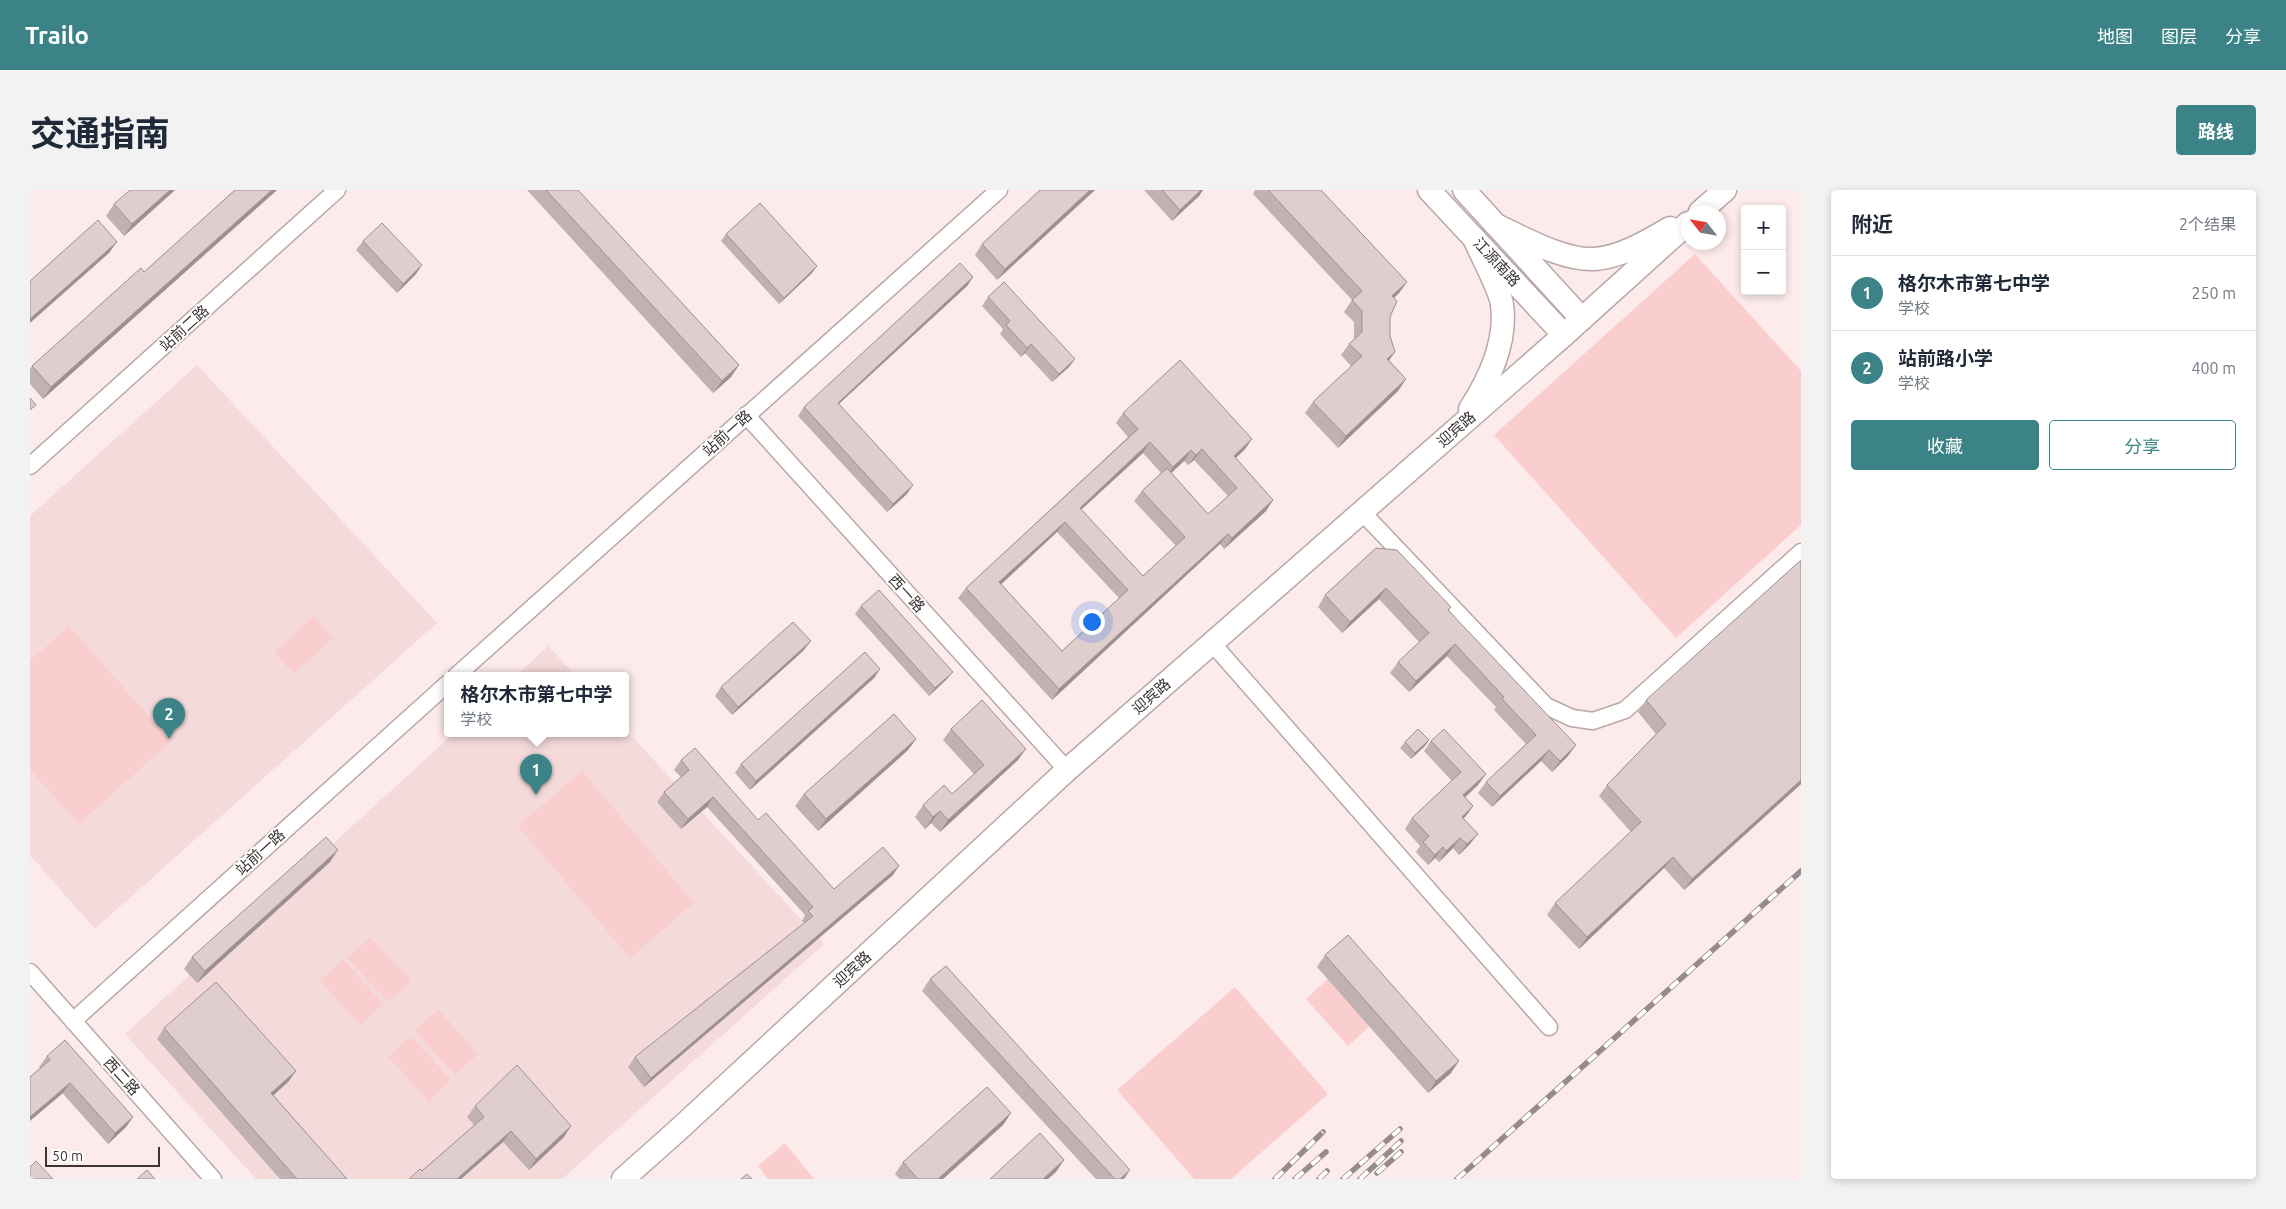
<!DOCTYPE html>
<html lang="zh">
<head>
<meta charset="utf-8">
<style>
	:root { --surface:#fff; --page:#f2f2f3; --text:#1f2937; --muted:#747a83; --line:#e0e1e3; --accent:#3b8387 }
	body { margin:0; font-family:Ubuntu,"Noto Sans SC",sans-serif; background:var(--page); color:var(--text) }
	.controls { position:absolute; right:15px; top:15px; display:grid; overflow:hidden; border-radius:5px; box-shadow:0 2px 8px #0003 }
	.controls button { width:45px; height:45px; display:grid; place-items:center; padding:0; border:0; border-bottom:1px solid var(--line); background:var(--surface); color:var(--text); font:25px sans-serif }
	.compass { position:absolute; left:1651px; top:15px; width:45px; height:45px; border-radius:50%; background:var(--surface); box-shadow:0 2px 8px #0003; rotate:301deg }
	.scale { position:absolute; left:15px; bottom:12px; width:115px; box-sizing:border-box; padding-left:5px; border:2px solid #3b3434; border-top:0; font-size:14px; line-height:18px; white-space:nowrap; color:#3b3434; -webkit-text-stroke:4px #fff; paint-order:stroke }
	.you { position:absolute; left:1061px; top:431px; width:18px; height:18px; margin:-12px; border:4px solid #fff; border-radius:50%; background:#1a73e8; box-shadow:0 0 0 8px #1a73e833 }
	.badge { display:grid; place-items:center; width:32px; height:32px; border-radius:50%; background:var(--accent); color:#fff; font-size:16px; font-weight:700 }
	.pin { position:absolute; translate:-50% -41px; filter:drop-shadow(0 1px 2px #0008) }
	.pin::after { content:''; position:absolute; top:26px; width:18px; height:15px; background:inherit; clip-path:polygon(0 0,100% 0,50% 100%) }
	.popup { position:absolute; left:414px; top:482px; width:185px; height:65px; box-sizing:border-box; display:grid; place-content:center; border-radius:5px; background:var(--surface); filter:drop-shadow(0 1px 4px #0005); font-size:16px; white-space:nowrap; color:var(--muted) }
	.popup b { font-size:19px; color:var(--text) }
	.popup::after { content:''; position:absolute; left:50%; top:100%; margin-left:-10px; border:10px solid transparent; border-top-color:var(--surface) }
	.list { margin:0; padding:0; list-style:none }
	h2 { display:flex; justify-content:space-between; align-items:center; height:65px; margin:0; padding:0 20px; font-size:21px }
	h2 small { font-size:16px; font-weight:400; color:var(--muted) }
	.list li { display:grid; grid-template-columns:32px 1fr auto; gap:15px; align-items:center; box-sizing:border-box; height:75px; padding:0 20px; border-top:1px solid var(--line) }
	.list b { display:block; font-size:19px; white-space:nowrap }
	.list p { margin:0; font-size:16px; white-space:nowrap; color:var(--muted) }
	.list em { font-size:16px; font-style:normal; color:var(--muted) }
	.actions { display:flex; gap:10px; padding:15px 20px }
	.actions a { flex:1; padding:11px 0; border:1px solid var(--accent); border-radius:5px; text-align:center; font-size:18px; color:var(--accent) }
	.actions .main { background:var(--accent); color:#fff }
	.map { position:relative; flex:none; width:1771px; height:989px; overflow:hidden; border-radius:5px }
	header { display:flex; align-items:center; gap:30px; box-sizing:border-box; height:70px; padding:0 25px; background:var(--accent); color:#fff }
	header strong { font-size:24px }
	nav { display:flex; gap:28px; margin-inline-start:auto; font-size:18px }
	.intro { display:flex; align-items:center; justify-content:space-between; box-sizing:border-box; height:120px; padding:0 30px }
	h1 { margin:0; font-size:35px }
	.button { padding:12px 22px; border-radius:5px; background:var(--accent); color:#fff; font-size:18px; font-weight:700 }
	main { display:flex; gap:30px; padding:0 30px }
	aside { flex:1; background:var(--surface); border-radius:5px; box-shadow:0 2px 8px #0003 }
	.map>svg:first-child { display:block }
	.built { fill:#f4dada }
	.green { fill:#facecf }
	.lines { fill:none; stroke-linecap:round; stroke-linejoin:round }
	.minor-casing { stroke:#b9a8a8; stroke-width:19 }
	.secondary-casing { stroke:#b9a8a8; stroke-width:25 }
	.minor { stroke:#fff; stroke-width:16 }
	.secondary { stroke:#fff; stroke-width:22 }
	.rail-casing { stroke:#968a8a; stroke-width:5.5 }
	.rail { stroke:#fff; stroke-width:4; stroke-dasharray:11; stroke-linecap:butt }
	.wall { fill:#c1b1b1; fill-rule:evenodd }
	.shaded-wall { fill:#9d9090 }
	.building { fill:#e0cece; stroke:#9d9090; fill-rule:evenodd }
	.labels { text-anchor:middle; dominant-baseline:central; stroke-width:4; stroke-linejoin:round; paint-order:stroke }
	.street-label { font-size:15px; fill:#3b3434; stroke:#fff }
</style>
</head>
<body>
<header>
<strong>Trailo</strong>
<nav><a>地图</a><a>图层</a><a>分享</a></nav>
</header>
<div class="intro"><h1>交通指南</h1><a class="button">路线</a></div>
<main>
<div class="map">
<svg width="1771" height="989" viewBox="0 0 1771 989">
	<rect width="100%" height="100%" fill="#fdeaea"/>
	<g class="built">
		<path d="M167,175L407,433L65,739L0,665V326Z"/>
		<path d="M518,456L546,486H486Z"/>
		<path d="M595,539L794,754L532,989H226L95,844L423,544H595Z"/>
	</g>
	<g class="green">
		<path d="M1665,64L1771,181V335L1646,448L1464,245Z"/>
		<path d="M284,426L303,448L264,484L244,463Z"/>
		<path d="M39,436L141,551L49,634L0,579V471Z"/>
		<path d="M552,581L664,713L600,768L488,636Z"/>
		<path d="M340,747L381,791L358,812L317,768Z"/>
		<path d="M313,769L353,814L330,835L290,791Z"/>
		<path d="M1301,786L1343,833L1318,856L1276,809Z"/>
		<path d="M1205,797L1298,904L1201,989H1164L1087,900Z"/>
		<path d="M408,819L448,864L425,885L385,841Z"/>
		<path d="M381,846L421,890L399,911L358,867Z"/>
		<path d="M755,953L784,989H738L728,976Z"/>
	</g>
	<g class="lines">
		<defs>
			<g id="minor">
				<path d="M716,225L1037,580"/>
				<path d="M0,276L307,0"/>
				<path d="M1332,322L1516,516L1542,528L1563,531L1595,520L1771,362"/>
				<path d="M1182,453L1519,837"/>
				<path d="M426,486L969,0"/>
				<path d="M0,782L183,989"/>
				<path d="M43,831L417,494"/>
			</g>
			<g id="secondary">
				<path d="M1399,0L1534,145"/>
				<path d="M1434,0L1552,129"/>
				<path d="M1670,22L1695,0"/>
				<path d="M1466,35C1494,48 1534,71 1565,69C1591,67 1618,51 1640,38"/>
				<path d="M1440,219C1459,190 1477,151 1472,115C1471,101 1450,63 1444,48"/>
				<path d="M593,989L647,941L1037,580L1534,145L1658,33"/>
			</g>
		</defs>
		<use href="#minor" class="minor-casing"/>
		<use href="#secondary" class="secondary-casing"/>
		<use href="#minor" class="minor"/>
		<use href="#secondary" class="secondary"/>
		<defs>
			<g id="rail">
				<path d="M1347,983L1371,962"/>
				<path d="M1245,989L1293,942"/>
				<path d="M1265,989L1296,962"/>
				<path d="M1289,989L1297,981"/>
				<path d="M1313,989L1370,939"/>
				<path d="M1330,989L1371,951"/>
				<path d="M1427,989L1771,681"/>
			</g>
		</defs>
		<use href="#rail" class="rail-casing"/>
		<use href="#rail" class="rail"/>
	</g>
	<g class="wall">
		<path d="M145,0L94,46L76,26L84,14Z"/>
		<path d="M205,0H247L13,209L0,194V179L2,176L114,82Z"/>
		<path d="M497,0H548L709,175L701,187L683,203Z"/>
		<path d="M1010,0H1065L967,90L945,65L952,54Z"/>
		<path d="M1114,0H1173L1169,6L1142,31Z"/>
		<path d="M1225,0H1291L1377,92L1369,103L1364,108L1360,127V146L1365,162L1359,170L1376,189L1368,201L1308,258L1275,223L1283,212L1321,176L1311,165L1319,154L1324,149V132L1314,122L1322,110L1223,4Z"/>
		<path d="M696,44L782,83L749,114L691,51Z"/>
		<path d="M333,51L386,84L367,103L326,60Z"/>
		<path d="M943,87L937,96L809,214L877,304L857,322L768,226L774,217Z"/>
		<path d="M958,107L1045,169L1039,177L1022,192L995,163L991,167L970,144L973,139L952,116Z"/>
		<path d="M1093,223L1222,249L1215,259L1206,268L1243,310L1236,321L1194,359L1190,354L1022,510L928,408L936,398L1098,247L1086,233ZM1113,263L1131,283L1112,301L1104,311L1146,356L1113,386L1051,320ZM1164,270L1198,306L1178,324L1141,283L1154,271L1158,275ZM1027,342L1089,408L1032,461L971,394Z"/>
		<path d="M1346,358L1421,417L1419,420L1538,566L1522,582L1511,571L1462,617L1448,603L1456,592L1496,554L1464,520L1466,517L1417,466L1379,502L1360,483L1368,472L1389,452L1349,409L1312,443L1288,417L1295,405Z"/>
		<path d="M1771,370V594L1654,700L1634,678L1549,759L1517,725L1525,713L1601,642L1569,606L1577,595L1626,544L1608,522L1616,510Z"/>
		<path d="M831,416L916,490L899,506L825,424Z"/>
		<path d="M774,460L702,525L685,506L691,497Z"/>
		<path d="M850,479L844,488L720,600L705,583L711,574Z"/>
		<path d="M921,539L988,570L910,642L901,633L895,639L885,627L893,615L922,604L944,584L913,550Z"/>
		<path d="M886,549L878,560L788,641L765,616L774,604Z"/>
		<path d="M1399,550L1395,556L1381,569L1370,558L1375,552Z"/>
		<path d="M1401,551L1448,595L1435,607L1443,616L1434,628L1440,654L1429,665L1423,658L1409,672L1405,668L1398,675L1386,662L1390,656L1375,639L1382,628L1422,591L1394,561Z"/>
		<path d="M651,570L728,630L804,699L863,685L614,897L598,877L605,867L774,733L772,731L775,725L677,617L651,639L627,612L634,602L651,587L644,580Z"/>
		<path d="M300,672L167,793L154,779L162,767Z"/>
		<path d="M1295,765L1421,883L1398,903L1287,777Z"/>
		<path d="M900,789L1094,989H1066L892,801Z"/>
		<path d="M134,838L266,881L258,892L243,905L317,989H250L127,849Z"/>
		<path d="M17,866L103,927L96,937L78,954L9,877Z"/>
		<path d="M445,916L534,947L499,980L473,952L431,989H379L392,981L444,935L437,927Z"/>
		<path d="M981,923L973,935L913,989H870L865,984L873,972Z"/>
	</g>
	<g class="shaded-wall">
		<path d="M140,0H145L94,46L102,34Z"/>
		<path d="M242,0H247L13,209L21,197Z"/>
		<path d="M1060,0H1065L967,90L975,79Z"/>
		<path d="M1171,0H1173L1169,6L1142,31L1150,20Z"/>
		<path d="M87,52L79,63L0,133V129Z"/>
		<path d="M392,75L386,84L367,103L373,94Z"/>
		<path d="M787,76L782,83L749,114L754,108Z"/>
		<path d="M943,87L937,96L801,221L808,213Z"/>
		<path d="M1377,92L1369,103L1354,117L1362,106Z"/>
		<path d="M1001,154L995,163L991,167L997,158Z"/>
		<path d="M1365,162L1357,173V169Z"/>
		<path d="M1045,169L1039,177L1022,192L1029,184Z"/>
		<path d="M709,175L701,187L683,203L692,191Z"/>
		<path d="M1376,189L1368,201L1308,258L1316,246Z"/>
		<path d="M1222,249L1215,259L1197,276L1204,266Z"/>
		<path d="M1120,252L1113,263L1042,328L1050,318Z"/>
		<path d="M1172,259L1164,270L1158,275L1166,265Z"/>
		<path d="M1161,260L1154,271L1136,288L1143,277Z"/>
		<path d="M883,295L877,304L857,322L863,314Z"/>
		<path d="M1243,310L1236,321L1194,359L1202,348Z"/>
		<path d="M1035,332L1027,342L962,403L969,392Z"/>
		<path d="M1198,344L1190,354L1022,510L1029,499Z"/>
		<path d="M1356,398L1349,409L1312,443L1320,432Z"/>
		<path d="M781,451L774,460L702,525L708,517Z"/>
		<path d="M1425,454L1417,466L1379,502L1386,491Z"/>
		<path d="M850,479L844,488L720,600L726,591Z"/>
		<path d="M923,482L916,490L899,506L905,498Z"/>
		<path d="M886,549L878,560L788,641L796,629Z"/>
		<path d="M1399,550L1395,556L1381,569L1385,563Z"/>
		<path d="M1546,555L1538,566L1522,582L1530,571Z"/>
		<path d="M996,559L988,570L910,642L918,630Z"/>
		<path d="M1519,560L1511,571L1462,617L1470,606Z"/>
		<path d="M1456,584L1448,595L1426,616L1433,605Z"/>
		<path d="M1771,590V594L1654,700L1662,689Z"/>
		<path d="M683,607L677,617L651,639L658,629Z"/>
		<path d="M1443,616L1436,626L1424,637L1432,627Z"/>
		<path d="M910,621L901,633L895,639L903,627Z"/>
		<path d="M1448,644L1440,654L1429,665L1437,654Z"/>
		<path d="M1430,648L1423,658L1409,672L1416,661Z"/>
		<path d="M1413,657L1405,668L1398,675L1405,665Z"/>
		<path d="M308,660L300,672L167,793L175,781Z"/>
		<path d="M1643,667L1634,678L1549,759L1557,747Z"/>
		<path d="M869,676L863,685L614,897L621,888Z"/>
		<path d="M1429,871L1421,883L1398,903L1406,891Z"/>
		<path d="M266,881L258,892L234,914L241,903Z"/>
		<path d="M40,893L33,903L0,931V927Z"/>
		<path d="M981,923L973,935L913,989H908Z"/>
		<path d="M103,927L96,937L78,954L85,943Z"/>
		<path d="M541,936L534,947L499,980L506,969Z"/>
		<path d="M481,941L473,952L431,989H427Z"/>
		<path d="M1034,970L1026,982L1018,989H1013Z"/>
		<path d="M1100,980L1094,989H1090Z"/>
	</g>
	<g class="building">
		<path d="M100,0H140L102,34L84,14Z"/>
		<path d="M205,0H242L21,197L2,176L111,78L114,82Z"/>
		<path d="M516,0H548L709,175L692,191Z"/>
		<path d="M1010,0H1060L975,79L952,54Z"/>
		<path d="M1132,0H1171L1150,20Z"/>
		<path d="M1238,0H1291L1377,92L1362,106L1367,111L1360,127V146L1365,162L1357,169L1376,189L1316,246L1283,212L1332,166L1319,154L1332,142V121L1322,110L1332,101Z"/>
		<path d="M730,13L787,76L754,108L696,44Z"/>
		<path d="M68,30L87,52L0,129V91Z"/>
		<path d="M352,33L392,75L373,94L333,51Z"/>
		<path d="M930,73L943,87L808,213L883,295L863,314L774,217Z"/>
		<path d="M974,92L1045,169L1029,184L1001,154L997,158L976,135L980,131L958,107Z"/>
		<path d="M1150,170L1222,249L1204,266L1243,310L1202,348L1198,344L1029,499L936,398L1108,239L1093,223ZM1120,252L1143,277L1161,260L1166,265L1172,259L1207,298L1178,324L1137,278L1112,301L1155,347L1113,386L1050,318ZM1035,332L1098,400L1032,461L969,392Z"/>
		<path d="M0,208L6,215L0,220Z"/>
		<path d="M1346,358L1367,360L1421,417L1418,420L1546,555L1530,571L1519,560L1470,606L1456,592L1506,545L1472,509L1474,507L1425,454L1386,491L1368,472L1399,443L1356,398L1320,432L1295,405Z"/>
		<path d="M1771,370V590L1662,689L1643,667L1557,747L1525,713L1611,632L1577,595L1636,534L1616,510Z"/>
		<path d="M849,400L923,482L905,498L831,416Z"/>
		<path d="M763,432L781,451L708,517L691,497Z"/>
		<path d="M835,462L850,479L726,591L711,574Z"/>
		<path d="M952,510L996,559L918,630L910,621L903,627L893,615L914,595L922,604L954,575L921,539Z"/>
		<path d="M864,524L886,549L796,629L774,604Z"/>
		<path d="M1388,539L1399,550L1385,563L1375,552Z"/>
		<path d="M1414,539L1456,584L1433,605L1443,616L1432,627L1448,644L1437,654L1430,648L1416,661L1413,657L1405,665L1393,652L1399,646L1382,628L1431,582L1401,551Z"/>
		<path d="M665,558L728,630L736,623L804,699L853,657L869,676L621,888L605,867L783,726L778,721L783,717L683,607L658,629L634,602L659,580L651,570Z"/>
		<path d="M296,647L308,660L175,781L162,767Z"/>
		<path d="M1318,745L1429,871L1406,891L1295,765Z"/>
		<path d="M916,776L1100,980L1090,989H1085L900,789Z"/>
		<path d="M186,792L266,881L241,903L317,989H267L134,838Z"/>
		<path d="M35,850L103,927L85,943L40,893L0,927V887L20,870L17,866Z"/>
		<path d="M487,875L541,936L506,969L481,941L427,989H379L390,979L392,981L454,927L445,916Z"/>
		<path d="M957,897L981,923L908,989H888L873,972Z"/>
		<path d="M1010,943L1034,970L1013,989H960Z"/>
		<path d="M6,971L23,989H0V977Z"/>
		<path d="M117,980L125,989H107Z"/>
		<path d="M717,984L722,989H711Z"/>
	</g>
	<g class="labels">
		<g class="street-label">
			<text transform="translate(1467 72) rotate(47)">江源南路</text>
			<text transform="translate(154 138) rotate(-42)">站前二路</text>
			<text transform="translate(1426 239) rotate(-41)">迎宾路</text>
			<text transform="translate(697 243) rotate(-42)">站前一路</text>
			<text transform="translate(877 403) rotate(48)">西一路</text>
			<text transform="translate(1121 506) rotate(-41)">迎宾路</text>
			<text transform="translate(230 662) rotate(-42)">站前一路</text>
			<text transform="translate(822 779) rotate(-43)">迎宾路</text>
			<text transform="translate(92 886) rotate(48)">西二路</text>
		</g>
	</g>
</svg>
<div class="controls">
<button>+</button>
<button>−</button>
</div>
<svg class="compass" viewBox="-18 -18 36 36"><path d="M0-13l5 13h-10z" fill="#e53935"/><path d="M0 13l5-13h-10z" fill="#747a83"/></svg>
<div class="scale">50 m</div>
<div class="you"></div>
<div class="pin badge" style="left:506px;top:605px">1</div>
<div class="popup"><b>格尔木市第七中学</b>学校</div>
<div class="pin badge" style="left:139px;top:549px">2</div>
</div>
<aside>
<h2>附近<small>2个结果</small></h2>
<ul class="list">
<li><span class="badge">1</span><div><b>格尔木市第七中学</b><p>学校</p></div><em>250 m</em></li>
<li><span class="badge">2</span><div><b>站前路小学</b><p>学校</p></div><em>400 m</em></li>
</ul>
<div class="actions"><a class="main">收藏</a><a>分享</a></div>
</aside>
</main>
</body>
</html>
